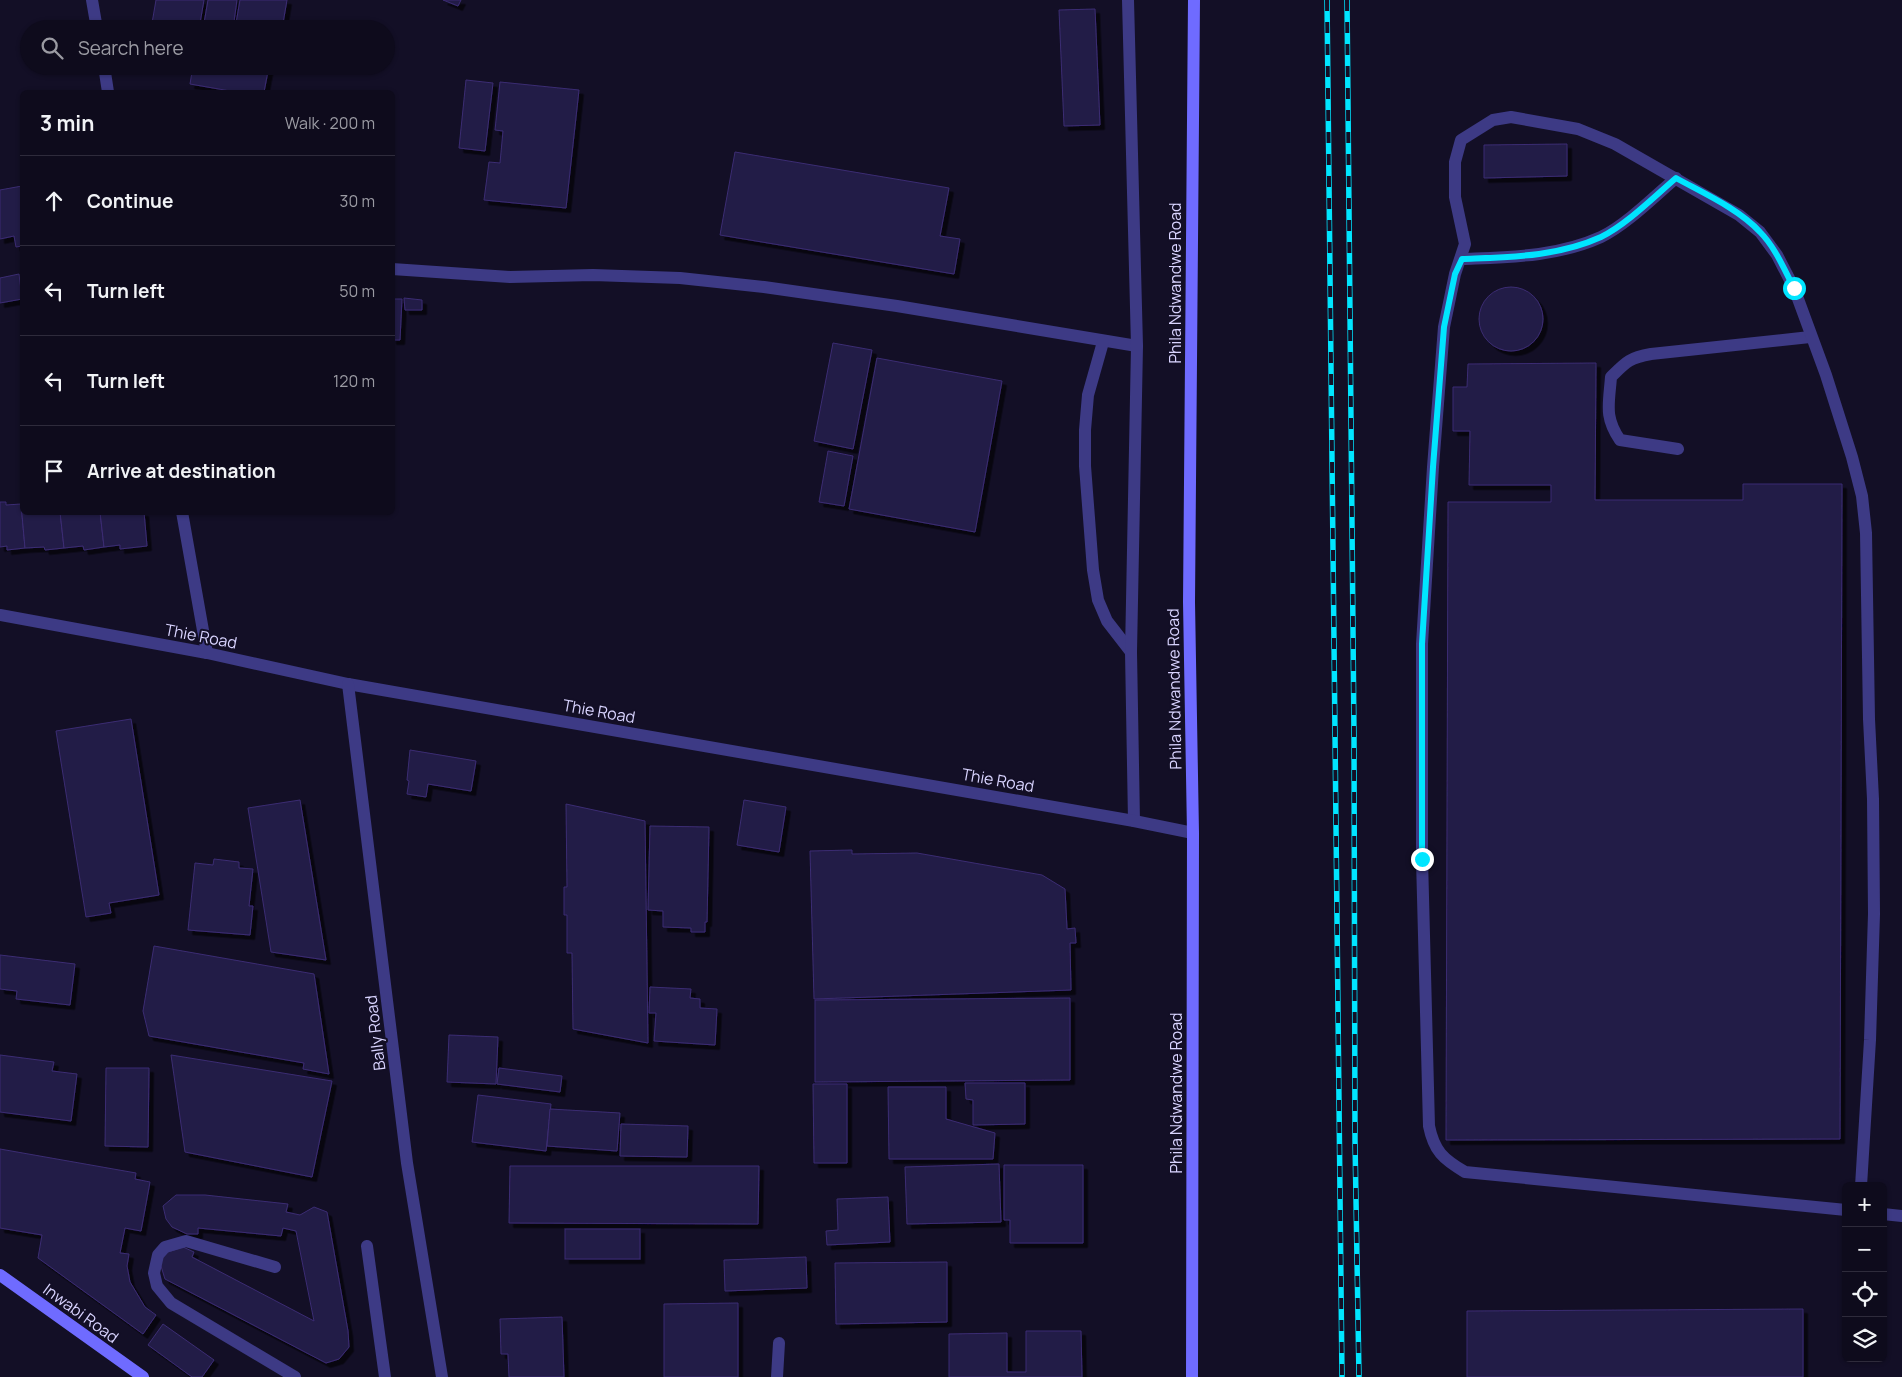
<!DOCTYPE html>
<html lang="en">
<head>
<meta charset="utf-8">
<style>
	:root { --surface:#0e0b1c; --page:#1c1929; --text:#f1f3f6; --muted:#9b9ba3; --line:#2e2b3b }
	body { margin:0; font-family:Manrope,sans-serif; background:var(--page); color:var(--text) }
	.controls { position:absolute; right:15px; bottom:15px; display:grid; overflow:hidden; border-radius:8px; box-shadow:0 1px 4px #0004 }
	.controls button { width:45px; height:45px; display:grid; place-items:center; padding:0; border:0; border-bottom:1px solid var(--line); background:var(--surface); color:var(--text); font:25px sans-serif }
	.stop { position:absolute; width:15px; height:15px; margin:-11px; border:4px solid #00e5ff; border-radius:50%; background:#fff }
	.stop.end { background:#00e5ff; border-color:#fff; box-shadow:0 1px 5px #0008 }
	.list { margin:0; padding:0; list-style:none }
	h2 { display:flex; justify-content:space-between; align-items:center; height:65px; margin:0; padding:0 20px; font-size:21px }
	h2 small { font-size:16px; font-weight:400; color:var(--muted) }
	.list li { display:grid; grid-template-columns:32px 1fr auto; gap:15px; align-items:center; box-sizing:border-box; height:90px; padding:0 20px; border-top:1px solid var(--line) }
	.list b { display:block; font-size:19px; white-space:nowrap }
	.list em { font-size:16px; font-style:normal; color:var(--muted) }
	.icon { flex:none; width:28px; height:28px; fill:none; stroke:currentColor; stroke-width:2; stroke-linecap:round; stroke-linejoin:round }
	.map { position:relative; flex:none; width:1902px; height:1377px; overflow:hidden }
	.search { position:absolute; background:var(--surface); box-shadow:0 1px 4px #0004; left:20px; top:20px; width:375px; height:55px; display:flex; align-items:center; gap:12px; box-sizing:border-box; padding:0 18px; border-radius:28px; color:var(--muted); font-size:19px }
	.panel { position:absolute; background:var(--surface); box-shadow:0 1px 4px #0004; left:20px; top:90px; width:375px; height:425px; border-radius:8px }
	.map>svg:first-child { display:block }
	.building { fill:#241b47; stroke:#3b2d73; filter:url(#shadow) }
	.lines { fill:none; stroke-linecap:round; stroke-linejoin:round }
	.lane { stroke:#3d3a85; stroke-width:12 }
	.street { stroke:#3d3a85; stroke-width:12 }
	.secondary { stroke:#6f6bff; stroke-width:12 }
	.rail-casing { stroke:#00e5ff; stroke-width:5.5 }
	.rail { stroke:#130f26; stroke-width:4; stroke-dasharray:11; stroke-linecap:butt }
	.route { stroke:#00e5ff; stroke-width:6 }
	.labels { text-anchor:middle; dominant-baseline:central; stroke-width:4; stroke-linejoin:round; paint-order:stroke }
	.street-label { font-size:16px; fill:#d9d4ff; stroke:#130f26 }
</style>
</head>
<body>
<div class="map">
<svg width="1902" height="1377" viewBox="0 0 1902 1377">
	<defs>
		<filter id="shadow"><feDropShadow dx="4.5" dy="4.5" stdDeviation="0" flood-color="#0009"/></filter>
	</defs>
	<rect width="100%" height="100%" fill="#130f26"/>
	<g class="building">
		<path d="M156,0H204L199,29H151Z"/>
		<path d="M208,0H237L233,29H203Z"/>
		<path d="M240,0H287L282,29H235Z"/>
		<path d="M443,0H461L458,6Z"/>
		<path d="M1095,9L1100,125L1064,126L1059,10Z"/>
		<path d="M193,66H269L264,92H236L190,84Z"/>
		<path d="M466,80L493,83L485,151L459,148Z"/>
		<path d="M500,82L579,90L566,208L484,200L489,162L500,163L503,131L495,130Z"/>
		<path d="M1567,144V176L1484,178V145Z"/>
		<path d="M735,152L949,188L940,236L960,239L954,274L720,235Z"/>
		<path d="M22,186V246L16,247L14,236L0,239V190Z"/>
		<path d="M19,274L22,299L0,303V278Z"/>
		<circle cx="1511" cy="319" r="32"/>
		<path d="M404,298L422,300V310H405Z"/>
		<path d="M392,299H402L400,340H392Z"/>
		<path d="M833,343L872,350L853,449L814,441Z"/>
		<path d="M877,358L1002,381L975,532L849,509Z"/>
		<path d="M1596,363L1595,500H1743V484H1842L1840,1139L1446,1140L1448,502H1551V485H1469L1470,431H1453V387H1467L1468,364Z"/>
		<path d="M828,451L853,456L844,506L819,502Z"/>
		<path d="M0,502H6V505L21,504L25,548L7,550V546L0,547Z"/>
		<path d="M21,504H22V512H60L64,548L45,550L44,547L25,548Z"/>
		<path d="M60,512H100L104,547L84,550L83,546L64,548Z"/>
		<path d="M100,512H144L147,546L120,549V545L104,547Z"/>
		<path d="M131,719L159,895L109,903L111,913L86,917L56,731Z"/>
		<path d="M410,750L476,761L471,791L428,784L426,797L407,794L409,781L407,780Z"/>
		<path d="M300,800L326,960L271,952L248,808Z"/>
		<path d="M744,800L786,807L779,852L737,845Z"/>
		<path d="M566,804L645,821L648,1043L573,1029L572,953H567V915H564V887H567Z"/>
		<path d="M650,826L709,827L707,922H705V932H691V928L663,927V911L648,910Z"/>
		<path d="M852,850V854L917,853L1042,875L1065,889L1067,929L1075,928L1076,943H1070L1071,990L814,999L810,851Z"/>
		<path d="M214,859L239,862V868L253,869L249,906H253L250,935L188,930L195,863L213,865Z"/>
		<path d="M154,946L314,974L329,1074L303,1069L304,1063L149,1036L143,1011Z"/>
		<path d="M0,955L75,964L70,1005L16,999L17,991L0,989Z"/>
		<path d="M650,987L691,989L690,998L700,999V1008L717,1009L715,1045L654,1041L656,1013H649Z"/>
		<path d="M1070,998V1080L815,1082V1000Z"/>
		<path d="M449,1035L498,1037L496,1084L447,1082Z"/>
		<path d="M0,1055L54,1062L52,1071L77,1074L71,1121L0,1112Z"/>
		<path d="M171,1055L332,1081L312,1177L185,1152Z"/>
		<path d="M106,1068H149L148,1147L105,1146Z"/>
		<path d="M499,1068L562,1076L560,1092L497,1084Z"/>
		<path d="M965,1083H1025V1124L973,1125V1100L966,1099Z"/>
		<path d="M813,1084H847V1163H814Z"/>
		<path d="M888,1087H946V1119L995,1133L993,1159H889Z"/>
		<path d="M478,1095L551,1104L546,1151L472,1142Z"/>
		<path d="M550,1109L620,1113L617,1151L547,1146Z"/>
		<path d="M621,1124L688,1126L687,1157L620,1156Z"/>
		<path d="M0,1149L136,1173L135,1179L150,1182L141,1231L125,1228L120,1253L129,1254L127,1266L130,1282L145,1307L156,1315L143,1334L38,1258L42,1235L0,1228Z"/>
		<path d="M999,1164L1001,1222L907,1224L905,1167Z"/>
		<path d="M1004,1165H1083V1243H1010V1220H1004Z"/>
		<path d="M510,1166H759L758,1224L509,1223Z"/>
		<path d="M176,1195H205L288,1204L286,1212L300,1215L314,1207L327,1212L348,1331L349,1347L339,1359L326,1363L165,1279L160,1263L165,1253L183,1247L194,1252L192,1257L314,1321L296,1231L283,1228L281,1236L198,1228V1234H187L172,1227L166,1219L163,1206Z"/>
		<path d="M888,1197L890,1242L827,1245L826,1231L838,1230L837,1199Z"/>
		<rect x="565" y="1229" width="75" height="30"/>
		<path d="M806,1257L807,1288L725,1291L724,1260Z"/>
		<path d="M947,1262V1322L836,1324L835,1263Z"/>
		<path d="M738,1303V1377H664V1304Z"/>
		<path d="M1803,1309V1377H1467V1311Z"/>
		<path d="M562,1317L564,1377H509L508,1354H501L500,1319Z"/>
		<path d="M163,1324L214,1360L202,1377H192L148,1345Z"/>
		<path d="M1026,1331H1081L1082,1377H949V1334L1007,1333V1372H1026Z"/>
	</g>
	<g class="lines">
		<g class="lane">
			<path d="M1462,259C1509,257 1557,257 1601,237C1626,225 1655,196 1676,178"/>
			<path d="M392,269L510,277L593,275L680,278L764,287L897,306L1137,346"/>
			<path d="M1103,342L1088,395L1085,430V466L1093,570L1098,600L1107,621L1131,652"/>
			<path d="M1678,449L1620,440C1604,417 1609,404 1611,377C1626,362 1629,358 1651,354L1810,337"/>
			<path d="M1846,1210L1465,1172C1443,1159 1434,1151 1429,1126L1422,859V644L1433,467L1444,327L1455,274L1465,244L1455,197V162L1461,140L1493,120L1511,117L1578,129L1615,144L1739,215L1760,232L1777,255L1794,288L1826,375L1852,457L1862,496L1866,533L1869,719L1873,799L1874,914L1870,1040L1861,1186"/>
			<path d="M1883,1214L1902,1216"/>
			<path d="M367,1246L385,1377"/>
			<path d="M275,1267L186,1241L165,1247L158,1255L154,1273L157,1286L171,1303L295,1377"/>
			<path d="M777,1377L779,1343"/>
		</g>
		<g class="street">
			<path d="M92,0L97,29"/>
			<path d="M1128,0L1137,346L1131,652L1134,821"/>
			<path d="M104,66L108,92"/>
			<path d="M182,512L207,653"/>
			<path d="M0,615L207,653L348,684L1134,821L1193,833"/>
			<path d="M348,684L407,1163L442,1377"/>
		</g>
		<g class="secondary">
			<path d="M0,1275L143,1377"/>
			<path d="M1192,1377L1193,833L1189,602L1194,0"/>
		</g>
		<defs>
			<g id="rail">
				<path d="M1327,0L1342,1377"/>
				<path d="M1347,0L1354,735L1355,1141L1359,1377"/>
			</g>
		</defs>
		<use href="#rail" class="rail-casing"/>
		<use href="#rail" class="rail"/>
	</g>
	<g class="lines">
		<path class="route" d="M1422,859V644L1433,467L1444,327L1455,274L1462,259C1509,257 1557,257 1601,237C1626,225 1655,196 1676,178C1703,193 1739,209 1760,232C1775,247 1784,269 1794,288"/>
	</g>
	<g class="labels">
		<g class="street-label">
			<text transform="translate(1175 283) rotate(-90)">Phila Ndwandwe Road</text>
			<text transform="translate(201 636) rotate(11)">Thie Road</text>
			<text transform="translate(1174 689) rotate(-91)">Phila Ndwandwe Road</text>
			<text transform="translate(599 711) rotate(10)">Thie Road</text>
			<text transform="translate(998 780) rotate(10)">Thie Road</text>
			<text transform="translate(375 1033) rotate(-97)">Bally Road</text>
			<text transform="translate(1176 1093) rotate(-90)">Phila Ndwandwe Road</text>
			<text transform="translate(81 1313) rotate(36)">Inwabi Road</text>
		</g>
	</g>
</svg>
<div class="controls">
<button>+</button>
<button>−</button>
<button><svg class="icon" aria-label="locate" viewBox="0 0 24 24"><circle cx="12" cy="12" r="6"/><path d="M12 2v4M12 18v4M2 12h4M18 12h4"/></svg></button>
<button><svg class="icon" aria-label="layers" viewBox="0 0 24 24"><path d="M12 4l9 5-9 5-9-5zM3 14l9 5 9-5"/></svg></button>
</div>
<div class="stop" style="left:1794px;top:288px"></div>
<div class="stop end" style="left:1422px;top:859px"></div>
<div class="search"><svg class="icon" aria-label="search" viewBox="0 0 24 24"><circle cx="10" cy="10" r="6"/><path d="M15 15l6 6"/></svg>Search here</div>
<section class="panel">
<h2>3 min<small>Walk · 200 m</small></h2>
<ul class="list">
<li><svg class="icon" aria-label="ahead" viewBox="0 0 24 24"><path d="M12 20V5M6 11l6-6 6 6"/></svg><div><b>Continue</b></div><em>30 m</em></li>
<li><svg class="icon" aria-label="left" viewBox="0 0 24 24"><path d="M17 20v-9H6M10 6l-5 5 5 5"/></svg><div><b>Turn left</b></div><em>50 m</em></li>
<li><svg class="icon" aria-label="left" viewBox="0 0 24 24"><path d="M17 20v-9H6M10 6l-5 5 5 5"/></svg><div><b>Turn left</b></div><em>120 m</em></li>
<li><svg class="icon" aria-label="arrive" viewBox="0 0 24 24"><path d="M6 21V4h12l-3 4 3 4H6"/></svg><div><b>Arrive at destination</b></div></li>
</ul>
</section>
</div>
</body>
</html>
